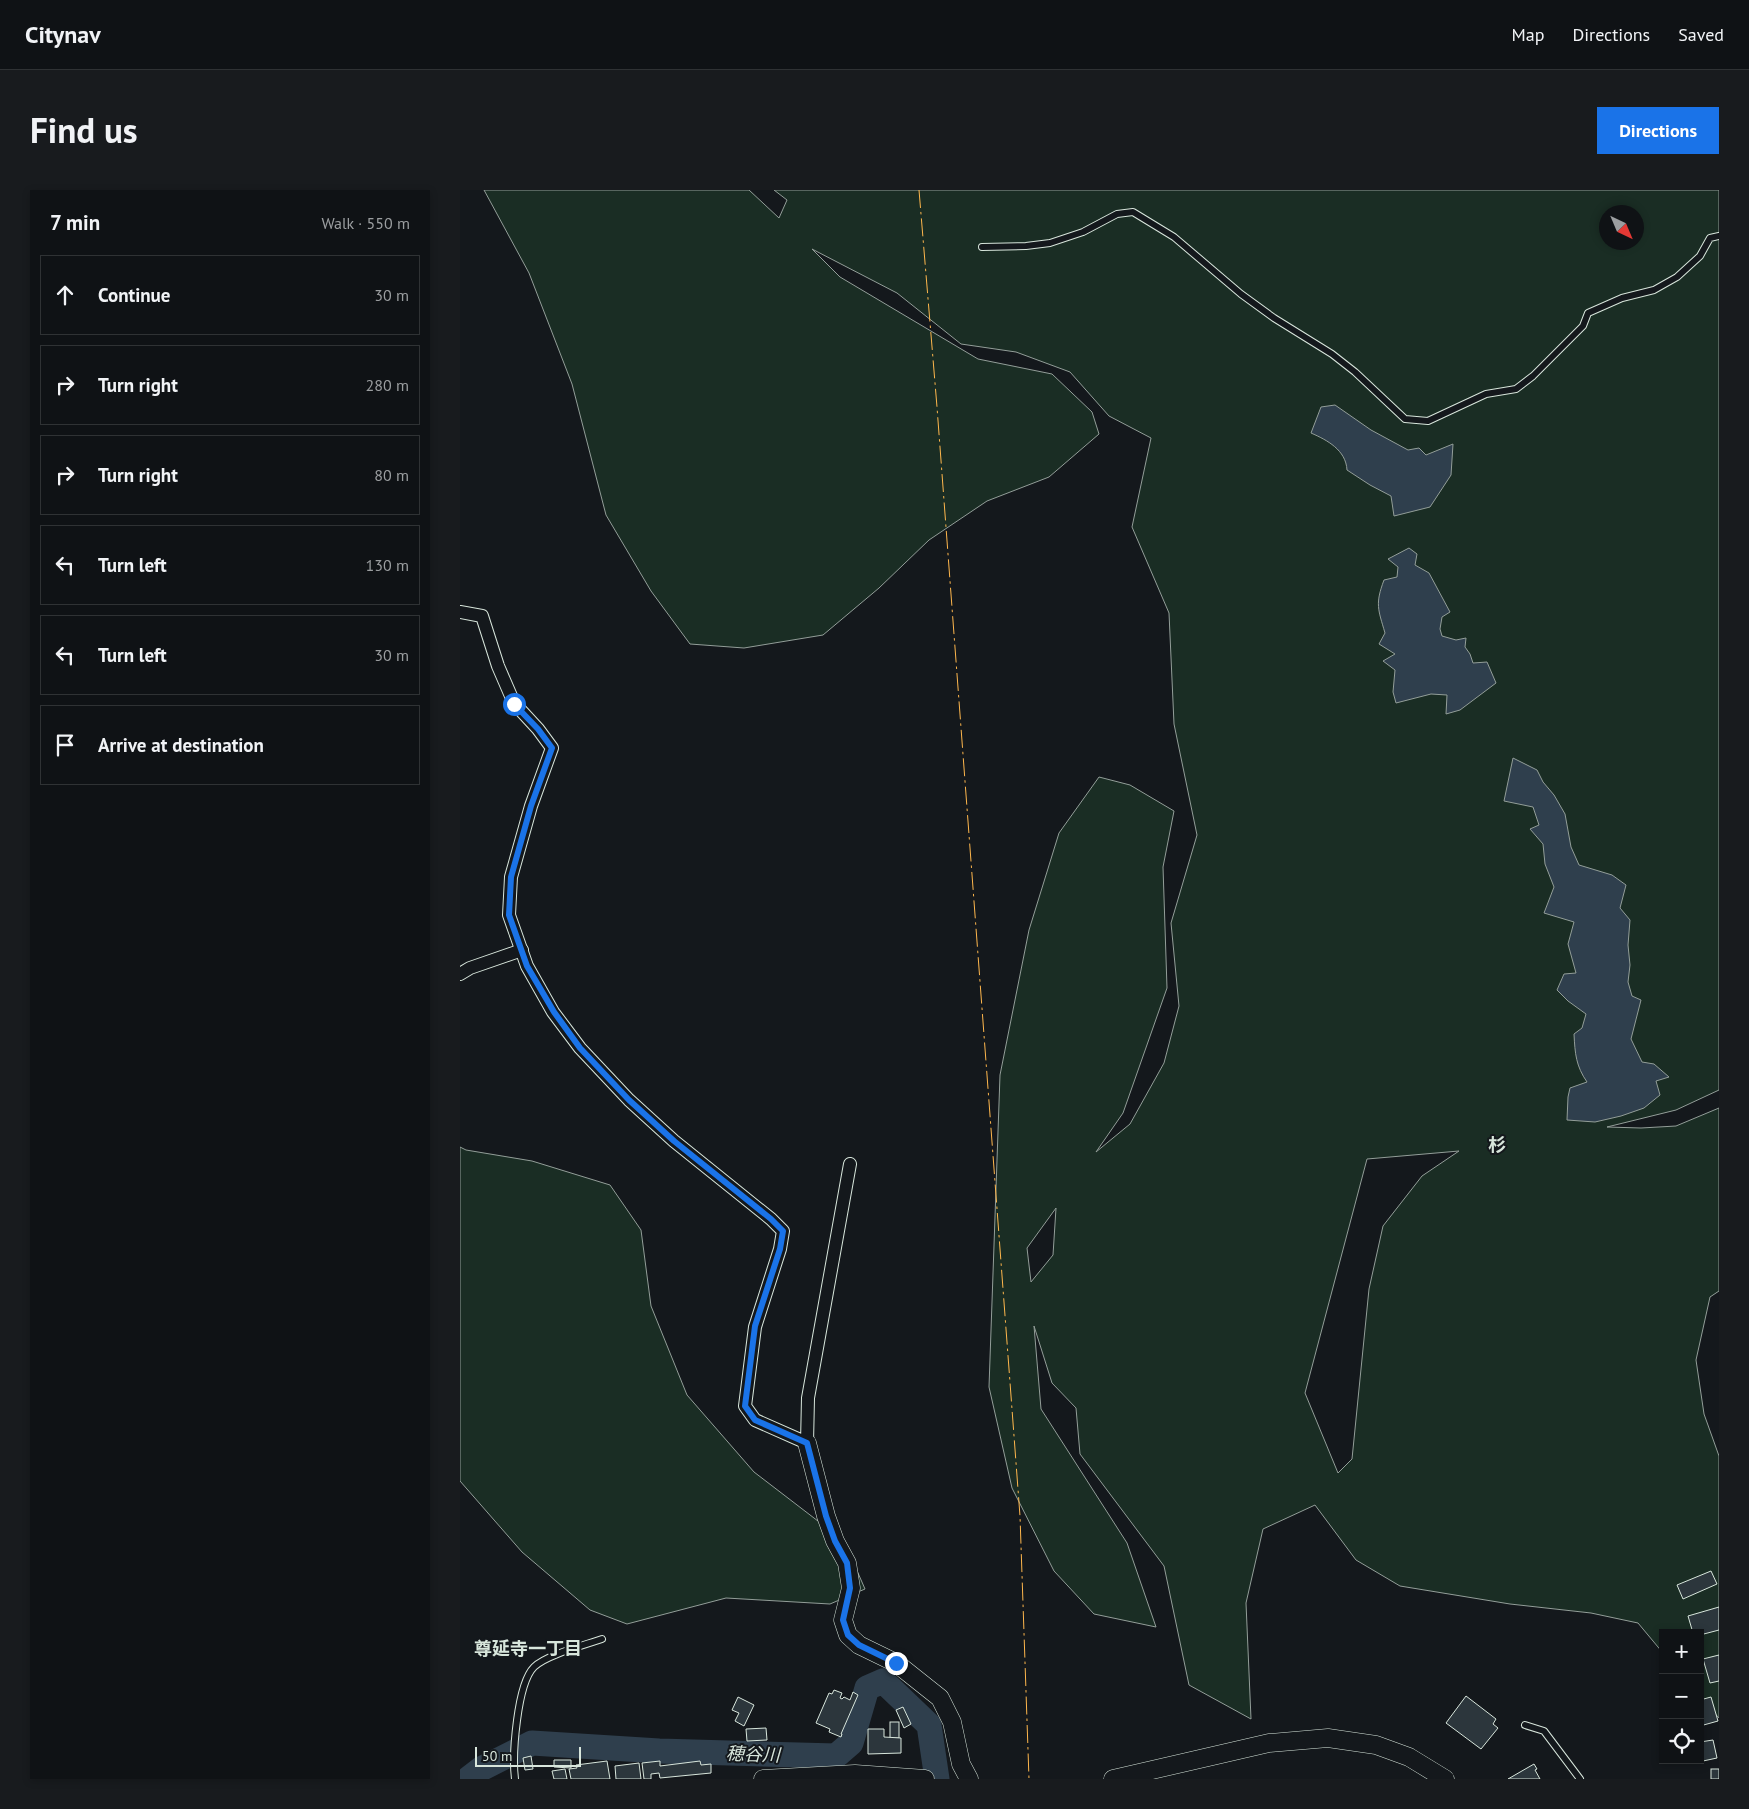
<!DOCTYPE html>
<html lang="en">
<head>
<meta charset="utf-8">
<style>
	:root { --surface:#0f1215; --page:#181b1e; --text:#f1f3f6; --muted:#9b9ea0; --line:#2f3234; --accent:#1a73e8 }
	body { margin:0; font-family:"PT Sans","Noto Sans JP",sans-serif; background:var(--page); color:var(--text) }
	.controls { position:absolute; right:15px; bottom:15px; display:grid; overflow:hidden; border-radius:0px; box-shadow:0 2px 8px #0003 }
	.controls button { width:45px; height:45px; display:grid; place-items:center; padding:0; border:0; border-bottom:1px solid var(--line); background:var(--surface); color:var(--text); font:25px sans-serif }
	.compass { position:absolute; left:1139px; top:15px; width:45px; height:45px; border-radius:50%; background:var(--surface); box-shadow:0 2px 8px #0003; rotate:136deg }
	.scale { position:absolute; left:15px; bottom:12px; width:106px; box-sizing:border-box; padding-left:5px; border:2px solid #d8e6dc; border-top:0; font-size:14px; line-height:18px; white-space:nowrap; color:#d8e6dc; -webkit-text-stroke:4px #14181c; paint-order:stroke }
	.stop { position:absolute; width:15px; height:15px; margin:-11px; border:4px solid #1a73e8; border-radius:50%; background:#fff }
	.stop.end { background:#1a73e8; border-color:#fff; box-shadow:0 1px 5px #0008 }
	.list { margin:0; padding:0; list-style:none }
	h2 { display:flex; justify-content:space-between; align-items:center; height:65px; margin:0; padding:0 20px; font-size:21px }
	h2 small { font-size:16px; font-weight:400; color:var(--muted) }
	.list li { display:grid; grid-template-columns:32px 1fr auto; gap:15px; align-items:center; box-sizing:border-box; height:80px; margin:0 10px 10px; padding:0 10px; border:1px solid var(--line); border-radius:0px }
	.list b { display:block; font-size:19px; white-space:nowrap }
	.list em { font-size:16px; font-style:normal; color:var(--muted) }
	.icon { flex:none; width:28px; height:28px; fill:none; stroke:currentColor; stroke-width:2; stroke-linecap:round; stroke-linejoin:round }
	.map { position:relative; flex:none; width:1259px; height:1589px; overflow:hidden; border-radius:0px }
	header { display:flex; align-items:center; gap:30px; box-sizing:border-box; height:70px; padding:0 25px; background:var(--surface); border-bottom:1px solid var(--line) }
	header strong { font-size:24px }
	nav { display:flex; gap:28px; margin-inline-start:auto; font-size:18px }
	.intro { display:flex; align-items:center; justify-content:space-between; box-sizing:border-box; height:120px; padding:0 30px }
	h1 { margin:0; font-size:35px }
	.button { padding:12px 22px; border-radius:0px; background:var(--accent); color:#fff; font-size:18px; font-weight:700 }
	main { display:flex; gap:30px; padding:0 30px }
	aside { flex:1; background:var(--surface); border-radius:0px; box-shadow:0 2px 8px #0003 }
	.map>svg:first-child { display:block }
	.green { fill:#1a2d24; stroke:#939e99; fill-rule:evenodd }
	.water { fill:#2f3f4d; stroke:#939e99 }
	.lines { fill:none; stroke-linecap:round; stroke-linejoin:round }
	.river { stroke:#2f3f4d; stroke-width:25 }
	.building { fill:#2c363c; stroke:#d8e6dc }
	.lane-casing { stroke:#d8e6dc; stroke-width:8 }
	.street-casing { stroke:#d8e6dc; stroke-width:14 }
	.secondary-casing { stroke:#d8e6dc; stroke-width:19 }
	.lane { stroke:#14181c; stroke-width:6 }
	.street { stroke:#14181c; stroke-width:12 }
	.secondary { stroke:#14181c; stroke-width:18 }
	.power { stroke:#ffb74d; stroke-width:1; stroke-dasharray:18 4 2.5 4; stroke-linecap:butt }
	.route { stroke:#1a73e8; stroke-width:6 }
	.labels { text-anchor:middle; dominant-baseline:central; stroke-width:4; stroke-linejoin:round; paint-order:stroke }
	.neighbourhood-label { font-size:18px; font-weight:bold; fill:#d8e6dc; stroke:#14181c }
	.water-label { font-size:18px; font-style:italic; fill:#d8e6dc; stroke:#14181c }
</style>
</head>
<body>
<header>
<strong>Citynav</strong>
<nav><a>Map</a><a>Directions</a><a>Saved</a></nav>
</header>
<div class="intro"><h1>Find us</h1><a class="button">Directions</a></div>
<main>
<aside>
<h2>7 min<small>Walk · 550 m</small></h2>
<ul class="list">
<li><svg class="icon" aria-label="ahead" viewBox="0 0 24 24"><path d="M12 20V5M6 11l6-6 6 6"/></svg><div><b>Continue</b></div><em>30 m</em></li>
<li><svg class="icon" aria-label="right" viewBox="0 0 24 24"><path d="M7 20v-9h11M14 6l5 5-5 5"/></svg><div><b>Turn right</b></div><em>280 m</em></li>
<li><svg class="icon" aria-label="right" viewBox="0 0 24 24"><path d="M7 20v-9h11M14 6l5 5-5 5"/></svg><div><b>Turn right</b></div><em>80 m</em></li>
<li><svg class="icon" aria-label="left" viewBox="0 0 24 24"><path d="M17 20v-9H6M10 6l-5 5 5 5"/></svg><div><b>Turn left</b></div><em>130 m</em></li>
<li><svg class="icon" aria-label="left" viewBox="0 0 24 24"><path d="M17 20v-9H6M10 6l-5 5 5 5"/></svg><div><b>Turn left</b></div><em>30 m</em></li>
<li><svg class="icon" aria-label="arrive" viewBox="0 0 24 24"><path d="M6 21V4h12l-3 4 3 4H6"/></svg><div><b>Arrive at destination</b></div></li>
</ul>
</aside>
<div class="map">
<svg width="1259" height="1589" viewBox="0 0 1259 1589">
	<rect width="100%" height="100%" fill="#14181c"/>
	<g class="green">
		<path d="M24,0H289L319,28L327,10L314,0H1259V900L1216,920L1147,937L1181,938L1216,936L1259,918V1101L1250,1107L1236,1170L1244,1224L1259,1266V1528L1240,1507V1443H1203V1463L1178,1433L1131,1423L1050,1414L940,1396L896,1370L855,1315L803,1339L786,1413L791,1529L729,1495L704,1376L620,1264L616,1218L592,1193L574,1136L581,1219L667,1353L696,1437L634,1424L594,1381L552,1298L529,1197L540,885L569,740L599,643L639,587L670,595L714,621L703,677L707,798L663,923L636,962L670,934L704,873L719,816L711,733L737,645L714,534L709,423L672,337L691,248L649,226L610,182L556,162L501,154L437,103L352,59L380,87L518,169L592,184L632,222L639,244L589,287L527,311L469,350L419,398L363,445L284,458L230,454L191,401L146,325L112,194L69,83ZM1146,22H1176V52H1146ZM999,961L962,986L923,1036L909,1099L892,1269L878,1283L845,1203L907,969ZM596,1018L593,1065L571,1092L567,1058Z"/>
		<path d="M0,957L6,960L72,971L150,995L181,1040L191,1116L227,1205L294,1282L384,1351L405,1399L370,1414L266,1408L167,1434L130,1420L62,1362L0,1291Z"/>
	</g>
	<g class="water">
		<path d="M875,215L911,240L948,260L959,258L966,265L993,254L991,285L970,317L934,326L931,306L910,295L887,280C886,260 867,250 851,243L861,217Z"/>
		<path d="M949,358L957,364L955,375L969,383L990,422L982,427L980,439L982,446L996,450L1006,448L1005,457L1010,464L1013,473L1027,472L1036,493L1000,520L986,524L987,505L971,504L936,513L933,502L935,480L923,471L935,464L919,454L925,443C918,419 915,414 924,390L937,387L938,377L928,369Z"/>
		<path d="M1053,568L1077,580L1083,592L1094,605L1105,624L1111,657L1119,675L1152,685L1166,695L1160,718L1170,730L1168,755L1170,775L1168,792L1172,806L1181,810L1171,849L1182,872L1194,874L1209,887L1196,891L1200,905L1184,918L1161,926L1135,932L1107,930L1108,907L1110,898L1127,892C1116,876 1115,864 1114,844L1122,838L1126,824L1108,811L1097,800L1104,784L1116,783L1108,754L1114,732L1084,723L1094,697L1085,674L1083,654L1070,639L1079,635L1073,617L1044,611Z"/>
	</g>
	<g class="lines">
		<path class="river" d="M8,1589L21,1579L72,1553L199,1561L376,1566L391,1553L407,1498L423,1491L469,1535L477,1589"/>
	</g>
	<g class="building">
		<path d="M1251,1381L1257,1394L1223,1409L1217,1395Z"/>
		<path d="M1259,1417V1440L1240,1445V1443H1233L1228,1426Z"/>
		<path d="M1259,1465V1491L1250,1493L1243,1469Z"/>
		<path d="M374,1500L382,1503L380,1508L382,1509L384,1507L390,1510L393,1502L398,1505L381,1544H382L381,1547L369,1542L370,1539L356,1533L369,1503L372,1504Z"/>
		<path d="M1006,1506L1036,1529L1033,1534L1038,1538L1021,1559L986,1533Z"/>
		<path d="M278,1507L294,1515L284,1536L275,1531L279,1523L272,1520Z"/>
		<path d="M1251,1507L1258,1531L1240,1536V1510Z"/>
		<path d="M443,1517L451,1534L444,1538L436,1520Z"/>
		<rect x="430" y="1532" width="9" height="16"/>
		<path d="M306,1538L307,1550L287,1551L286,1539Z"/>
		<path d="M408,1539H424V1547L441,1548V1563L408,1564Z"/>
		<path d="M1253,1550L1257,1568L1243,1571L1240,1552Z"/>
		<path d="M71,1566L73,1579L65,1580L63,1568Z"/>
		<path d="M94,1570H111V1578L94,1577Z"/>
		<path d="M147,1571L150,1589H111L109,1579L117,1578L116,1575Z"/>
		<path d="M200,1571V1576L240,1571L241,1575L251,1574V1583L200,1588L199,1583L191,1584V1589H184L182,1573Z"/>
		<path d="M179,1573L181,1589H156L155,1576Z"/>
		<path d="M1074,1574L1077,1579L1075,1580L1080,1589H1048Z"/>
		<path d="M105,1579L107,1589H94L92,1581Z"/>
		<rect x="1251" y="1579" width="8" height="10"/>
	</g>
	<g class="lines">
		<defs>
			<g id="lane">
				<path d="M522,57L566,56L590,53L623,42L657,24L673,22L714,47L781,104L814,128L872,164L895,182L945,229L968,231L1026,204L1056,199L1073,186L1123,136L1128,123L1162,108L1194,100L1217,87L1240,66L1250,48L1259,46"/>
				<path d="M1065,1535L1084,1541L1120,1589"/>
				<path d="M55,1589C52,1565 57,1494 74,1477C86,1465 125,1455 142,1449"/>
			</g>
			<g id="street">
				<path d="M0,422L22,426L38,476L54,513L78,539L92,558L71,616L51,687L49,725L67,776L93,822L120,858L169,910L214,951L311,1029L323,1041L320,1059L295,1137L285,1216L295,1230L347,1253L348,1208L390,974"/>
				<path d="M0,784L10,778L62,760"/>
			</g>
			<g id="secondary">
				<path d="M347,1253L366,1326L375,1351L387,1373L391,1398L383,1430L388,1445L399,1455L436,1473L480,1508L492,1532L501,1574L509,1589"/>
				<path d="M303,1589L395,1584L465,1589"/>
				<path d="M653,1589L809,1553L868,1548L916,1555L949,1567L985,1589"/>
			</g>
		</defs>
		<use href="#lane" class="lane-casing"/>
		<use href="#street" class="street-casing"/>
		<use href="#secondary" class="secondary-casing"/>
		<use href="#lane" class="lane"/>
		<use href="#street" class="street"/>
		<use href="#secondary" class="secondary"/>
		<path class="power" d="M459,0L477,217L560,1326L569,1589"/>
	</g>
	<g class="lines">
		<path class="route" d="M54,514L78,539L92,558L71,616L51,687L49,725L67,776L94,822L120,858L169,910L214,951L311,1029L323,1041L320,1059L295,1136L285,1216L295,1230L347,1253L366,1326L375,1351L387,1373L390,1398L383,1430L388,1445L399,1455L436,1473"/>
	</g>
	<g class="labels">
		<g class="neighbourhood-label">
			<text x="1037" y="954">杉</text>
			<text x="68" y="1458">尊延寺一丁目</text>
		</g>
		<g class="water-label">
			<text transform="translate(293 1564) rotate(2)">穂谷川</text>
		</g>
	</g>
</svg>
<div class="controls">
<button>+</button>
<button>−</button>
<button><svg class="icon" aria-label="locate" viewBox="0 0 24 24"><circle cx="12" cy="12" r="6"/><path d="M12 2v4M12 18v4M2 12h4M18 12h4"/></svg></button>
</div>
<svg class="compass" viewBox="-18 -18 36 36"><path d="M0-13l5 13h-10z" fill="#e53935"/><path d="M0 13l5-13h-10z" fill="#9b9ea0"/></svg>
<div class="scale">50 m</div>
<div class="stop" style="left:54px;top:514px"></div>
<div class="stop end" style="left:436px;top:1473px"></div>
</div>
</main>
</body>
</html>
